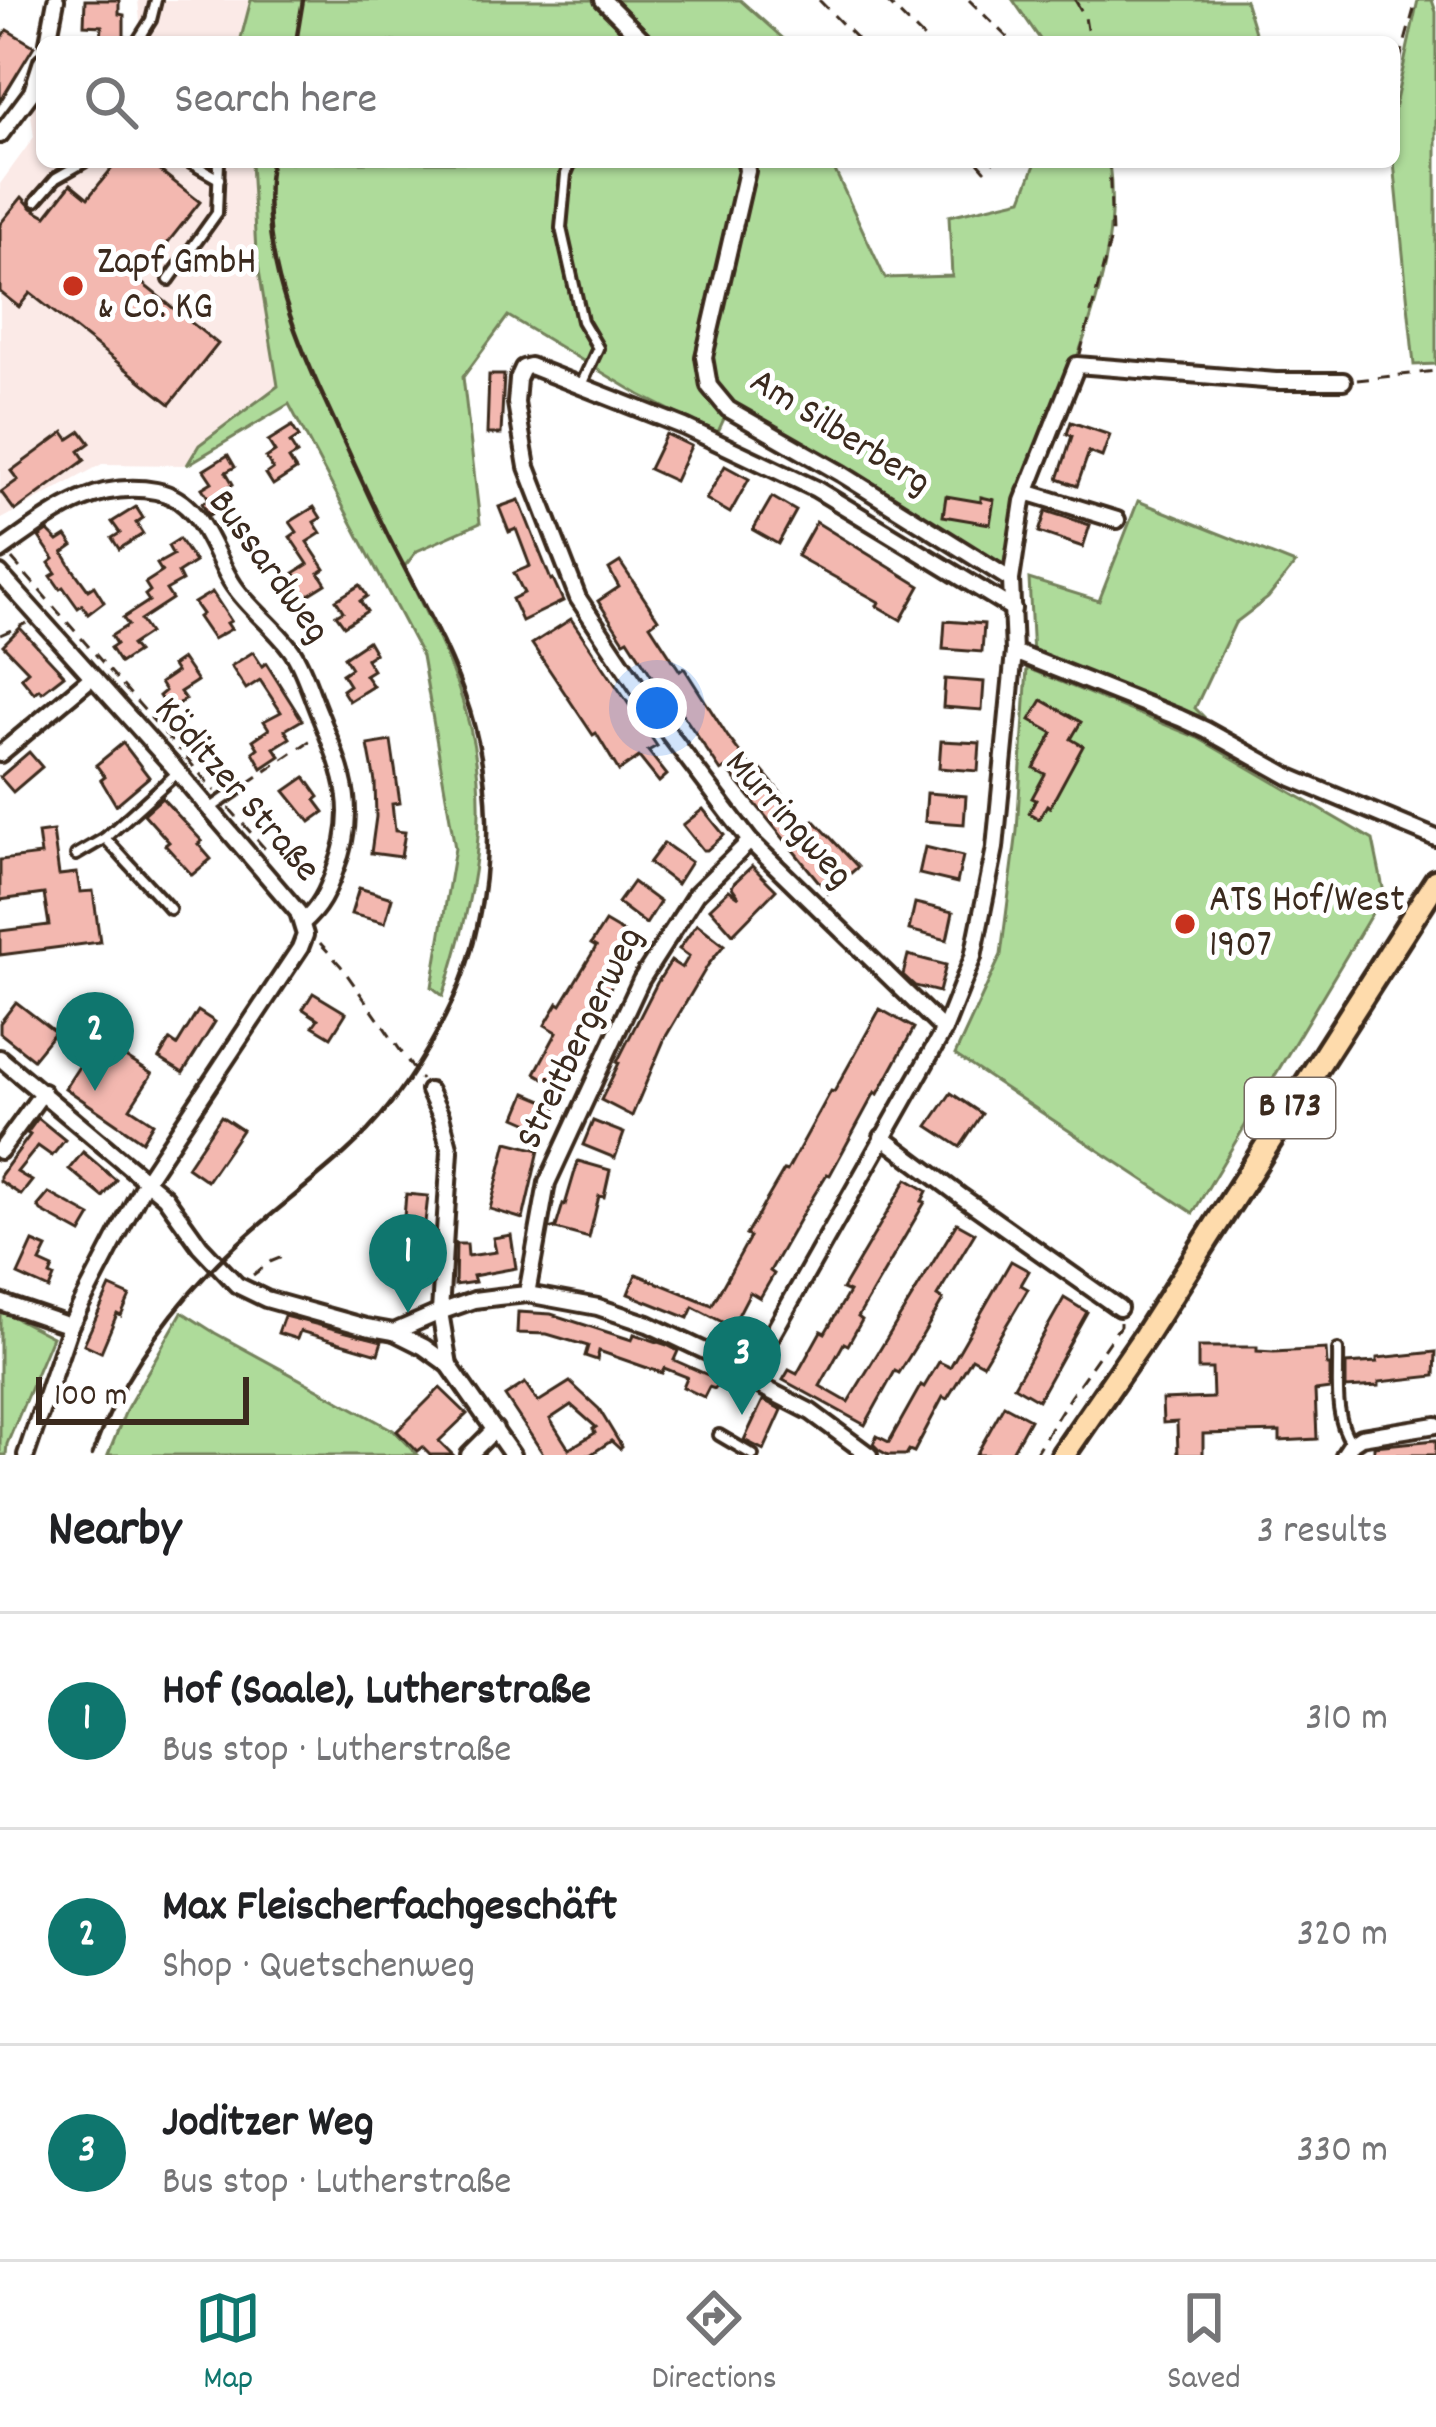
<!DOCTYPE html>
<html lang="en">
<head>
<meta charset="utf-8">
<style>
	:root { --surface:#fff; --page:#f2f2f2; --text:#202124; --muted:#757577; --line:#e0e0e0; --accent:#0f766e }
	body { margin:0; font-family:Dekko,sans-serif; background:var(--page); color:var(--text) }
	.scale { position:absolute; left:36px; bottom:30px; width:213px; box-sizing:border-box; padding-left:12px; border:6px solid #3b2a1e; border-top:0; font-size:33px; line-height:42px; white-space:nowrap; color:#3b2a1e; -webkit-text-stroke:9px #fff; paint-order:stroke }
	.you { position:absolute; left:657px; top:708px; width:42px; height:42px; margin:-30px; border:9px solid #fff; border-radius:50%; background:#1a73e8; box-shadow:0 0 0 18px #1a73e833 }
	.badge { display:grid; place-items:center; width:78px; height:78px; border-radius:50%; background:var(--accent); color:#fff; font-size:39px; font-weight:700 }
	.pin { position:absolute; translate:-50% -99px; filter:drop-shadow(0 3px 6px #0008) }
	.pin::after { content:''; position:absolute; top:63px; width:42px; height:36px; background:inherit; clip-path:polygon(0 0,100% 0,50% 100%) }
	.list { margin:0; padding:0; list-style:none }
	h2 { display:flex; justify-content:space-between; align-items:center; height:156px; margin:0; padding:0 48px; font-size:51px }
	h2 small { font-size:39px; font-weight:400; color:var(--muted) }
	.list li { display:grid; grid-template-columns:78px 1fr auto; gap:36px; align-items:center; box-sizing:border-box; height:216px; padding:0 48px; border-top:3px solid var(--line) }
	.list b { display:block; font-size:45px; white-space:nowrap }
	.list p { margin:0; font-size:39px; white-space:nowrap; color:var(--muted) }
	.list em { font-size:39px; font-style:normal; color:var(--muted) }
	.icon { flex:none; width:66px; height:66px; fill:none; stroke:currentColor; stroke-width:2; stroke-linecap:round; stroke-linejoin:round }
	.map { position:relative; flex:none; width:1436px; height:1455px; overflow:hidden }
	.search { position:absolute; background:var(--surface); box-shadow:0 3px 9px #0004; left:36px; right:36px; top:36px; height:132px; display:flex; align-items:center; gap:30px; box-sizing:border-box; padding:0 42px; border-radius:18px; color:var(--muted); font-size:45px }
	.sheet { height:804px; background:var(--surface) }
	nav { display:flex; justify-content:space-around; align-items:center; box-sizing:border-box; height:168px; border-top:3px solid var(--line); background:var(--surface); font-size:33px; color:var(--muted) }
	nav a { display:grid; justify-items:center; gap:6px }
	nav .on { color:var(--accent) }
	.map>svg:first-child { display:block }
	.built { fill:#fbeae7 }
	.green { fill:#aedb9a; stroke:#74825c; stroke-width:3 }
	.building { fill:#f3b8b0; stroke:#3b2a1e; stroke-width:3; fill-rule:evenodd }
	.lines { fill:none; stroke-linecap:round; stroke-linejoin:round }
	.lane-casing { stroke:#3b2a1e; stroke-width:16 }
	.street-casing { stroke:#3b2a1e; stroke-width:22 }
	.primary-casing { stroke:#3b2a1e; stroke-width:30 }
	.path { stroke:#3b2a1e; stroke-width:3; stroke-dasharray:12 9; stroke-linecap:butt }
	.lane { stroke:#fff; stroke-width:8 }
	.street { stroke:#fff; stroke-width:14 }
	.primary { stroke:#fedbac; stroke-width:21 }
	.rail { stroke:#3b2a1e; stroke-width:4.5 }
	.poi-dot { fill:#c8321e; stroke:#fff; stroke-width:4.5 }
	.labels { text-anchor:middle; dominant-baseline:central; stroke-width:10; stroke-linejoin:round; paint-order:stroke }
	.shield { fill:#fff; stroke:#766a62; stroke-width:3 }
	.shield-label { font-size:36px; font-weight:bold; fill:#3b2a1e }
	.poi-label { font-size:39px; fill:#3b2a1e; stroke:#fff; text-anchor:start }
	.street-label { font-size:39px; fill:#3b2a1e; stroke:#fff }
</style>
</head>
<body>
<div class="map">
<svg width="1436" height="1455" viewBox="0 0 1436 1455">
	<rect width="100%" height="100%" fill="#fff"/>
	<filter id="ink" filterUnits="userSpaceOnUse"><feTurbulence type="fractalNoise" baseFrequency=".00833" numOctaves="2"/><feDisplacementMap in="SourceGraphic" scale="24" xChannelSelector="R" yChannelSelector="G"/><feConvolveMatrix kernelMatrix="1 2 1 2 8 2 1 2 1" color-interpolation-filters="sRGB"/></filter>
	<g filter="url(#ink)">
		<g class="built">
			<path d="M138,0H251L240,42H142Z"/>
			<path d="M42,100V162H251L256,252L278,386L199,445L187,465L102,464L0,520V184L34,137L30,107Z"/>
		</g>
		<g class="green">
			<path d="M251,0H603L645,42H240Z"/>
			<path d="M610,0H740L787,42H650Z"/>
			<path d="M1013,0H1245L1258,42H1042Z"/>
			<path d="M1418,0H1432L1436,12V364L1414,365L1394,162V110Z"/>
			<path d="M251,162H831L885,278L952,276L949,216L1022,199L1036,162H1109C1125,283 1059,387 1024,498C1016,523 1015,553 1011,580L728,410L717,434L640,395L508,316L463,377L480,523L417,551L404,567C426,615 452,662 466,713C494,809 473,904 443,996L432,987L455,848L422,656L289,404L187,465L199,445L278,386L256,252Z"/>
			<path d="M1138,501L1295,564L1268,598L1235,623L1195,708L1205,718L1033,655L1029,579L1099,601Z"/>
			<path d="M1027,668L1198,738L1373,840L1384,893L1193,1213L955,1055L1001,955L1017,831Z"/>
			<path d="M0,1310L52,1337L7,1444L6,1455H0Z"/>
			<path d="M182,1312L215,1333L393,1430L417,1455H108L127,1408Z"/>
		</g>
		<g class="building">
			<path d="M85,0H119V14L124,15V41L101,40L102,26L84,25Z"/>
			<path d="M7,30L34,46L0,102V41Z"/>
			<path d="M117,162H149L200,202L138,280L218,344L170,404L30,293L19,307L0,292V224L22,197L32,208L46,216L71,184L88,198Z"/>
			<path d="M489,375H504L501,434H487Z"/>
			<path d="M1071,422L1110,435L1102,457L1089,452L1077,486L1058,479L1072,436L1067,434Z"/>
			<path d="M292,426L299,437L290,443L297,454L289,459L296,470L273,485L266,474L273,469L266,458L275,452L268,441Z"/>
			<path d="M81,431L90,443L79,451L85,460L15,511L1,492L18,480L11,471L64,432L69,439Z"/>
			<path d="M666,434L691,446L675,481L649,469Z"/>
			<path d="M228,455L235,467L226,472L233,484L226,489L233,499L209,515L202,503L209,499L202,488L212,482L204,470Z"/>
			<path d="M725,466L749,479L730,513L706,499Z"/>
			<path d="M946,496L981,502V497L994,500L990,524L943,516Z"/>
			<path d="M772,497L796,511L778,544L753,530Z"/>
			<path d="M519,500L551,580L553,579L563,601L522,621L512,599L524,593L514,573L530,566L516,529L509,532L499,507Z"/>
			<path d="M136,507L143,518L136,523L143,534L119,549L112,538L120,533L112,522Z"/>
			<path d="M314,507L321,518L314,522L321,533L307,542L325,569L319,573L326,584L302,599L295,588L302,583L294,573L308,564L290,537L297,532L290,522Z"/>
			<path d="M1046,511L1090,525L1083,547L1039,532Z"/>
			<path d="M816,522L920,586L901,620L877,606L879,602L797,556Z"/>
			<path d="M48,531L58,541L66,536L73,546L63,553L72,568L88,590L94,586L104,602L88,614L82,605L78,608L63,587L60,589L51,576L56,573L49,563L54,559L39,537Z"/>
			<path d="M179,539L195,562L178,573L182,581L166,590L172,599L140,620L149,633L131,645L137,652L120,663L110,648L116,644L111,636L128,625L123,618L149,601L145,595L150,591L145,583L162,572L157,564L173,555L168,546Z"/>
			<path d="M620,562L658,619L650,625L680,671L684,668L728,737L754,771L759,767L808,825L814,820L858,867L828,893L726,768L721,771L675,703L671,706L628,639L624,641L598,601L619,587L609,569Z"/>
			<path d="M360,585L367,596L360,601L367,611L344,626L336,615L343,611L336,600Z"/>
			<path d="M212,592L231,621L227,623L231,629L213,639L198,617L202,614L194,603Z"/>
			<path d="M571,619L657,746L648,751L667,775L659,782L639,757L619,771L596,733L593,735L532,644Z"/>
			<path d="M945,621L984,624L982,652L943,649Z"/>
			<path d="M20,628L64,675L42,692L39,689L34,693L21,677L28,671L3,645Z"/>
			<path d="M368,641L375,653L366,659L373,670L365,675L373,686L349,701L342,690L349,685L342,674L351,668L344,657Z"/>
			<path d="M253,652L262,666L266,663L302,720L285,730L290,738L274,748L280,756L262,768L253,752L258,748L253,740L269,729L264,721L281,712L260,680L246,689L231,666Z"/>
			<path d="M182,659L197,681L180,692L185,699L169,711L159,696L165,691L160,683L176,672L172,666Z"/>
			<path d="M945,679L984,682L982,710L943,707Z"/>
			<path d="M1042,700L1081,722L1071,739L1083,746L1050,807L1047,805L1039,819L1029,813L1036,800L1032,798L1045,774L1034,768L1053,733L1030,720Z"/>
			<path d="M391,741L400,803L392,804L395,831L405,832L401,857L371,853L376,817L375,782L368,745Z"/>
			<path d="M941,741L980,743L978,771L939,768Z"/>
			<path d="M123,743L149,777L116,805L101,780L105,777L96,765Z"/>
			<path d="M29,752L42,767L13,792L0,777Z"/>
			<path d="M305,777L319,797L315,800L324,812L310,822L285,791Z"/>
			<path d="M927,793L966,796L964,824L925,821Z"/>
			<path d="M162,798L202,841L198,844L211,859L192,875L165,845L169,842L144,814Z"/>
			<path d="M703,809L724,835L707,850H703L683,825Z"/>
			<path d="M53,831L59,875L77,873L80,892L93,891L100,942L0,955V931L49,925L44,894L0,900V860L41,855L38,833Z"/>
			<path d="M664,843L691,862L677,884L649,863Z"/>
			<path d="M925,847L963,856L957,883L919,874Z"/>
			<path d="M752,866L776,890L733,934L710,908L729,890L739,897L732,887L734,883Z"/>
			<path d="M633,882L660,902L646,924L618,903Z"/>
			<path d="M359,888L392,898L385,923L351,914Z"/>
			<path d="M915,903L953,912L947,940L909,930Z"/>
			<path d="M605,922L634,939L602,1005L597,1002L565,1060L577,1066L565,1090L535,1073L557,1032L545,1025L558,1003L561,1005L596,947L591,944Z"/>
			<path d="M697,924L724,945L708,965L665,1038L632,1116L601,1100L619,1063L617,1062L657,983L671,961L682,968L689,956L679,949Z"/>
			<path d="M908,955L946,965L939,992L915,986L903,975Z"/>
			<path d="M313,993L346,1013L331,1037L313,1026L318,1019L303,1009Z"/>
			<path d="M16,1002L55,1032L33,1059L0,1033V1023Z"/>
			<path d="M880,1009L914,1028L878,1094L875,1092L830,1175L827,1174L803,1213L770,1271L774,1274L760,1298L750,1292L732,1327L693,1307L688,1318L628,1294L636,1274L712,1305L750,1237L746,1235L753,1223L784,1170L787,1171L831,1091L834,1092Z"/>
			<path d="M198,1011L215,1022L183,1073L159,1058L170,1040L177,1045Z"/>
			<path d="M97,1039L152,1074L130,1108L153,1123L142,1141L65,1088Z"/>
			<path d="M526,1093L557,1106L548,1131L516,1117Z"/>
			<path d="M951,1093L982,1114L960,1147L928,1126Z"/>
			<path d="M221,1116L242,1130L207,1181L187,1167Z"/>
			<path d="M38,1118L65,1140L52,1156L38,1146L17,1172L32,1181L21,1195L0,1181V1176L30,1135L27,1133Z"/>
			<path d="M593,1121L624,1133L615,1158L583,1145Z"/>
			<path d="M507,1142L539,1150L523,1219L490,1209Z"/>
			<path d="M83,1152L116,1180L103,1197L69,1169Z"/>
			<path d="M578,1161L610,1170L604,1197L599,1196L589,1238L552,1228L556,1227L563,1204L565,1205Z"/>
			<path d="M907,1179L927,1191L922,1201L925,1202L858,1317L862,1320L848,1345L844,1343L820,1386L848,1402L957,1223L975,1233L937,1296L943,1300L922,1336L899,1373L895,1371L865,1425L783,1380L789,1370L797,1374L821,1331L825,1333L849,1292L842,1289Z"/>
			<path d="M49,1193L91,1216L81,1233L41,1211L38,1206Z"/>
			<path d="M406,1194L428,1196L424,1231L403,1229Z"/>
			<path d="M511,1235L516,1268L473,1276L475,1282L455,1285L456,1244H467L468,1256L496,1252L493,1238Z"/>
			<path d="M33,1242L47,1248L40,1262L53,1268L50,1275L54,1277L49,1289L18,1275Z"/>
			<path d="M381,1255L422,1257V1276L380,1275Z"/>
			<path d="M1011,1261L1029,1271L1021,1285L1028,1289L983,1364L972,1358L947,1399L943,1397L914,1452L909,1450L906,1455H888L879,1450L873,1444L877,1436L889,1442L921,1385L924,1387L939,1362L950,1367Z"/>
			<path d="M110,1287L130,1296L121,1316L117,1314L101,1352L84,1344Z"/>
			<path d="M1064,1298L1087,1312L1038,1400L1014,1386Z"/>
			<path d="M518,1312L551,1314L632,1340L634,1334L667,1345L678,1351L674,1360L719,1380L715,1389L709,1387L704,1397L683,1387L687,1377L664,1368L662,1373L599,1351L597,1360L585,1356L588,1346L547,1334L517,1333Z"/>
			<path d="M284,1316L382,1341L378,1354L300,1331L297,1339L278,1333Z"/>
			<path d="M1198,1347H1257V1351L1274,1352L1326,1349L1327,1365H1330V1389L1315,1391L1317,1439L1280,1441V1432L1203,1434V1455H1178L1177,1422L1163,1423L1162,1400L1213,1398L1212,1369H1198Z"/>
			<path d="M1436,1352L1435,1376L1379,1382V1386L1346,1388V1364L1377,1362V1358Z"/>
			<path d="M570,1382L599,1409L622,1447L620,1449L611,1441L590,1455H544L505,1396L525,1383L538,1402ZM571,1405L596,1427L593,1429L595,1433L569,1449L550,1419Z"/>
			<path d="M440,1388L467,1414L439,1441L453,1455H430L422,1447L417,1451L397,1431Z"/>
			<path d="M763,1400L782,1410L764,1450L744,1440Z"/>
			<path d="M1004,1405L1030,1419L1010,1455H976Z"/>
			<path d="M1436,1440V1455H1374V1446Z"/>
		</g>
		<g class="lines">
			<defs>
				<g id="lane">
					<path d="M137,42L151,20L156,0"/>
					<path d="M189,162L219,179"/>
					<path d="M571,162L566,174L561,228L582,321L598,348L581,385"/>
					<path d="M36,201L56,178L84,162"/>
					<path d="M169,280L217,213L219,162"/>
					<path d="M211,808L240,788"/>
					<path d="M76,855L105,838"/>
					<path d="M170,909L105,838L177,773"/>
					<path d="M1338,1350C1339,1379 1333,1417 1351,1442"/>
					<path d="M719,1435L753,1455"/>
				</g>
				<g id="street">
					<path d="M603,0L645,42"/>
					<path d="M48,42L56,0"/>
					<path d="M0,135L32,92L42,61"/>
					<path d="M746,162L747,171L704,357L709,386L728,409L842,474L1011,580"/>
					<path d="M1026,492L1117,520"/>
					<path d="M0,551C49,517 92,479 156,491C203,500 212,553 234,586C252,612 278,629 294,654C305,672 311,694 319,713C342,771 360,808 335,870C327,892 320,908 302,923"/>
					<path d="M0,574L171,764L298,912L305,935L300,948L146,1180L70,1326L26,1455"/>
					<path d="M1014,652L1180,718L1206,730L1292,778L1436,838"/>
					<path d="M0,754L91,678"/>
					<path d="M944,1030L750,841L669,734L578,598L527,467L516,403L518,379L523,368L530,366L685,427L816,489L1013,609"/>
					<path d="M0,1058L165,1197L200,1246L237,1285L266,1299L366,1327L394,1332L440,1312L474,1300L498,1297L527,1294L598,1307L648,1324L707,1352L747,1379L811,1412L869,1455"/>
					<path d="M429,1091L441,1116L450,1151L440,1312L449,1365"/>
					<path d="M882,1137L962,1197L1119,1308"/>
					<path d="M0,1151L43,1092"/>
					<path d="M527,1294L547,1183L641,980L696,894L750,841"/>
					<path d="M0,1302L70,1326"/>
					<path d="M394,1332L424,1347L449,1365L512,1455"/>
					<path d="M747,1379L944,1030L973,957L995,848L1014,652L1011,580L1023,501L1077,365L1276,381H1343"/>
					<path d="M469,1455L495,1429"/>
					<path d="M1344,1455L1352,1443L1361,1437L1436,1425"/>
				</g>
				<path id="primary" d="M1063,1455L1145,1336L1436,881"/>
			</defs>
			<use href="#lane" class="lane-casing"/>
			<use href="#street" class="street-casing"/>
			<use href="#primary" class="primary-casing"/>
			<g class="path">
				<path d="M819,0L860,42"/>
				<path d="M885,0L928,42"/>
				<path d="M969,0L1012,42"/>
				<path d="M1075,0L1085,17L1089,42"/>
				<path d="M1394,81L1414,9L1413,0"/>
				<path d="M978,162L985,170L993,162"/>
				<path d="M1080,354L1112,234L1109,162"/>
				<path d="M1357,380L1436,371"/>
				<path d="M12,559L180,751"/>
				<path d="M0,635L27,623"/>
				<path d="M186,758L215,791"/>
				<path d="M248,783L314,738"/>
				<path d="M229,808L267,851L268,856"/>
				<path d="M320,943L341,966L421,1080"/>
				<path d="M253,1275L270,1262L282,1257"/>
				<path d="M1034,1455L1070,1397L1120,1326V1321"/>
			</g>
			<use href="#lane" class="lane"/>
			<use href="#street" class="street"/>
			<use href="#primary" class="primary"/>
			<g class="rail">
				<path d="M296,42L303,0"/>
				<path d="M92,1455C116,1388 160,1324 209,1272C250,1228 301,1193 346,1152C405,1099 461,1005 477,927C492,859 491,779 470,711C451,651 418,595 389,538C365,489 343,439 320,390C288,319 259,242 271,162"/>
			</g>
		</g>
	</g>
	<g class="poi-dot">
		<circle cx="73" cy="286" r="12"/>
		<circle cx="1185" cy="924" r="12"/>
	</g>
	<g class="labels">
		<rect class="shield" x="1245" y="1078" width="90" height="60" rx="9"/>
		<g class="shield-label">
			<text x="1290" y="1108">B 173</text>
		</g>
		<g class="poi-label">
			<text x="97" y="264">Zapf GmbH<tspan x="97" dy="45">&amp; Co. KG</tspan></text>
			<text x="1209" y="902">ATS Hof/West<tspan x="1209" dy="45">1907</tspan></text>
		</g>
		<g class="street-label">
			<text transform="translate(839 434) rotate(32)">Am Silberberg</text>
			<text transform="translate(267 568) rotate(54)">Bussardweg</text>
			<text transform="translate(235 791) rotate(49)">Köditzer Straße</text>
			<text transform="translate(787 821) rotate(48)">Murringweg</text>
			<text transform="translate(582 1039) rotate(-64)">Streitbergerweg</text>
		</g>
	</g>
</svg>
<div class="scale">100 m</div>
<div class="you"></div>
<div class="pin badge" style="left:408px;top:1313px">1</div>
<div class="pin badge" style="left:95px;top:1091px">2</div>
<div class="pin badge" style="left:742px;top:1415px">3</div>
<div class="search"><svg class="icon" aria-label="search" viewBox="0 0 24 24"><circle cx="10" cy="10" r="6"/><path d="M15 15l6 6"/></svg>Search here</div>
</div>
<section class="sheet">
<h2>Nearby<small>3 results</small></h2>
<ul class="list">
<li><span class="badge">1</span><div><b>Hof (Saale), Lutherstraße</b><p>Bus stop · Lutherstraße</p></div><em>310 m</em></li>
<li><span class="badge">2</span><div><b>Max Fleischerfachgeschäft</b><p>Shop · Quetschenweg</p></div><em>320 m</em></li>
<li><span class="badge">3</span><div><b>Joditzer Weg</b><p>Bus stop · Lutherstraße</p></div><em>330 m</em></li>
</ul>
</section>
<nav>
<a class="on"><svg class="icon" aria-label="map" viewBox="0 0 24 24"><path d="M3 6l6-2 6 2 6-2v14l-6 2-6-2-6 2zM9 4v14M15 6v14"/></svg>Map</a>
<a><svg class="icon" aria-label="directions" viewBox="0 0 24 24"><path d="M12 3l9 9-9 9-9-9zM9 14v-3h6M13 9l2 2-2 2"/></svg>Directions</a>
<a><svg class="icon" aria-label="saved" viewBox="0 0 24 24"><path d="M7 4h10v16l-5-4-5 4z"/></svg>Saved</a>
</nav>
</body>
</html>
